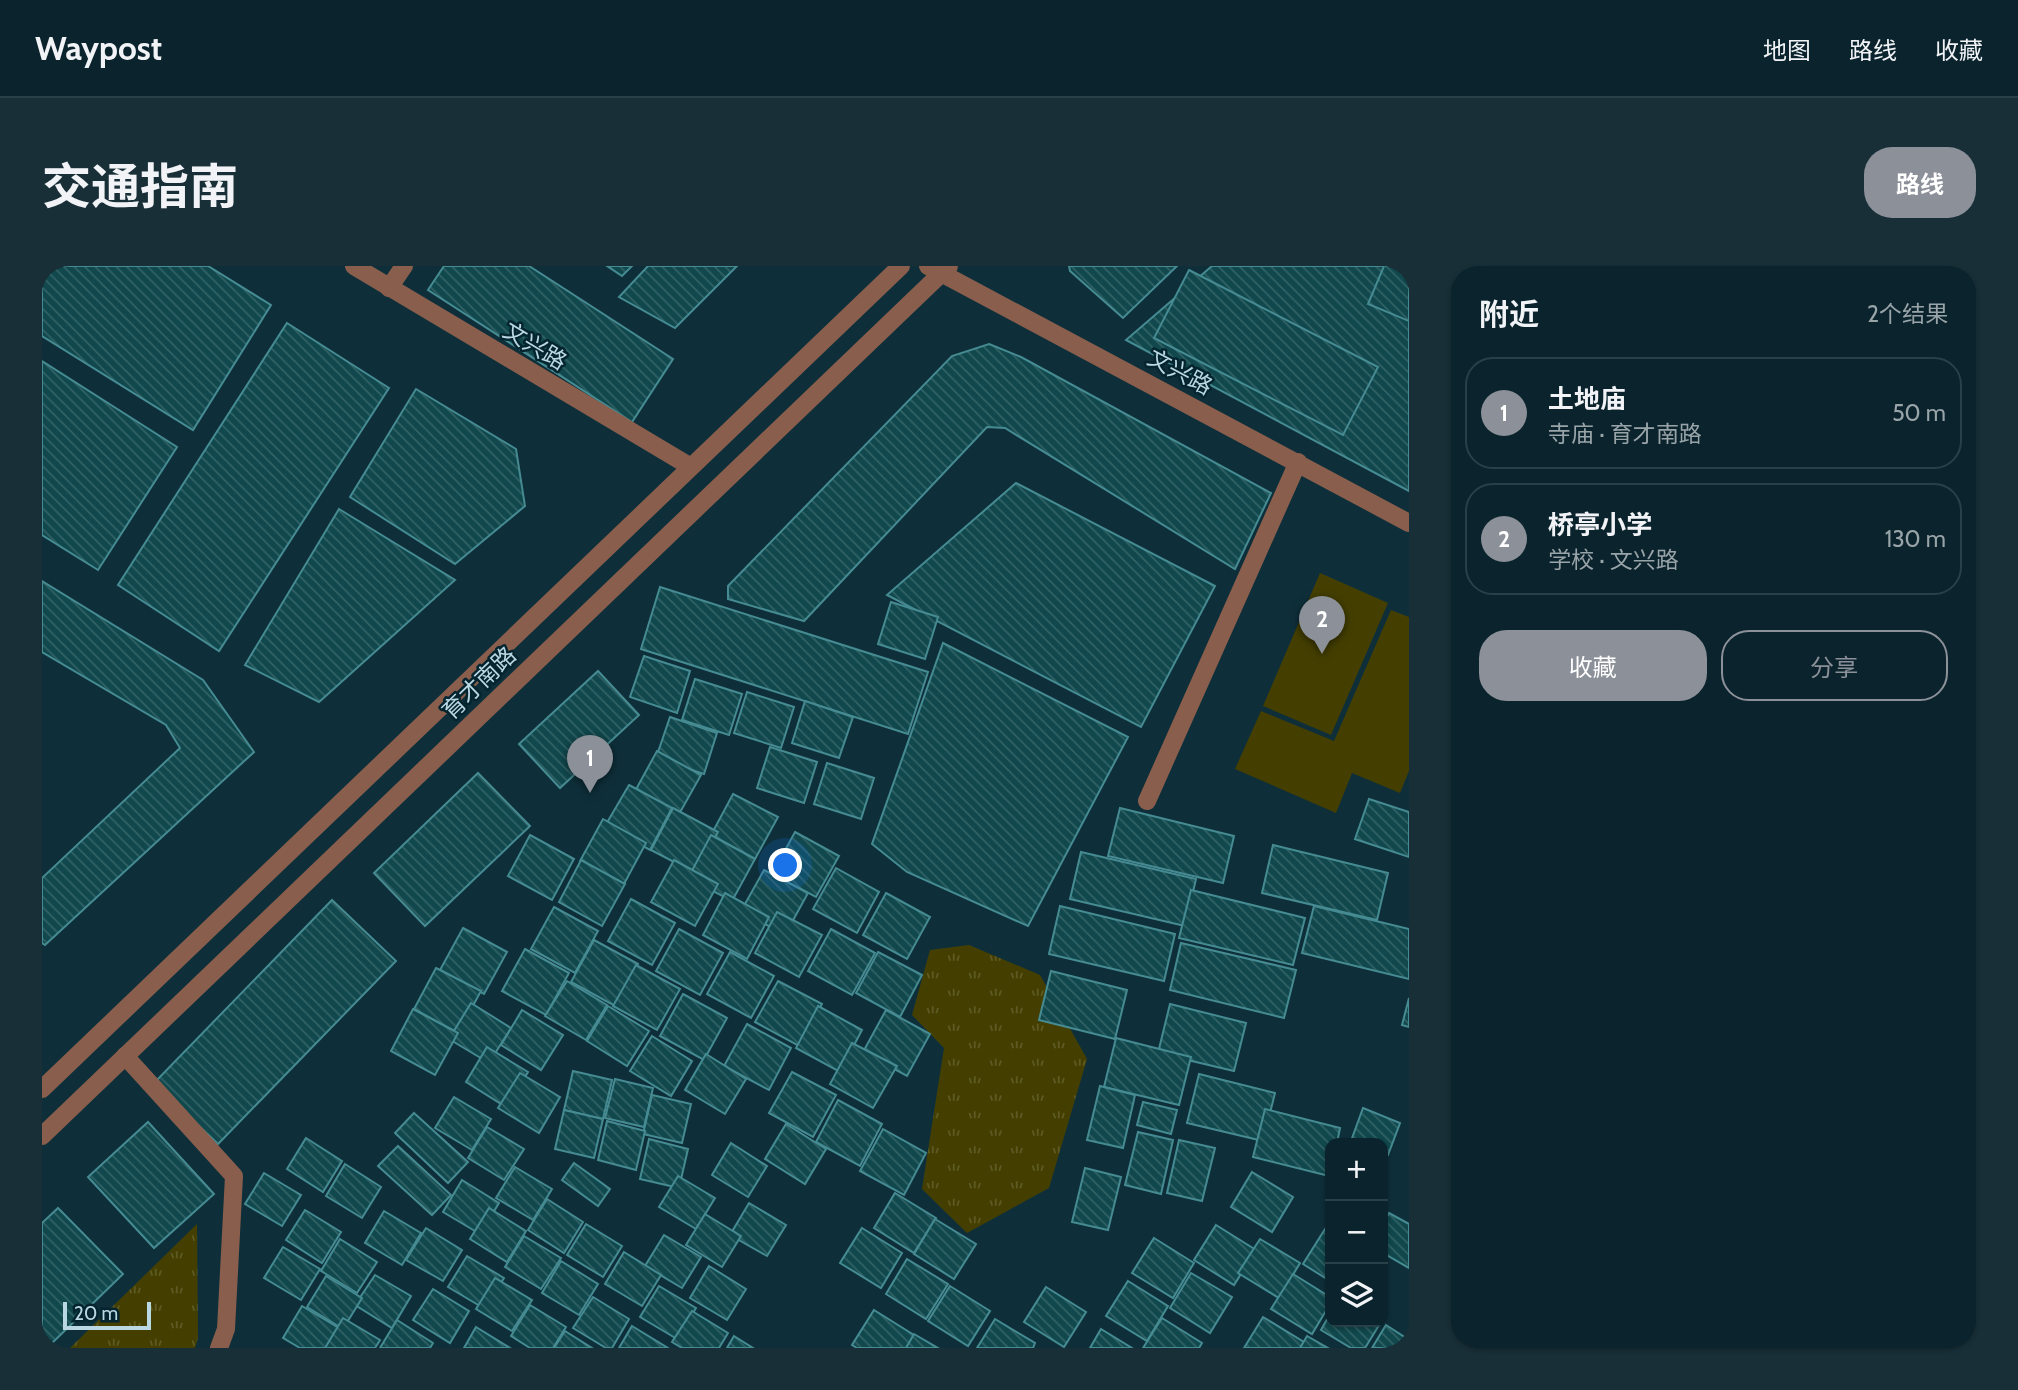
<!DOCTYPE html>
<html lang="zh">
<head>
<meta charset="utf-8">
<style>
	:root { --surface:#0a232c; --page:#182f38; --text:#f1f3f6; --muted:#99a4a9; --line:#2a4048; --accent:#8c9099 }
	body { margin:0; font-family:Cabin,"Noto Sans SC",sans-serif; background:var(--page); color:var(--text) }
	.controls { position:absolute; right:21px; bottom:21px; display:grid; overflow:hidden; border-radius:14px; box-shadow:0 2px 5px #0004 }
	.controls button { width:63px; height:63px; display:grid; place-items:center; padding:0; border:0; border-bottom:2px solid var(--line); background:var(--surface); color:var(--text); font:35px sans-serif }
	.scale { position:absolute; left:21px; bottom:18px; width:88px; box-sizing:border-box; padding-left:7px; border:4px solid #bad8e3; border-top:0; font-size:19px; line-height:24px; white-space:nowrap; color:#bad8e3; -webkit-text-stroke:5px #04252f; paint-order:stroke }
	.you { position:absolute; left:744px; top:600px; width:24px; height:24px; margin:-18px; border:5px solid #fff; border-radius:50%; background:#1a73e8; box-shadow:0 0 0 10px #1a73e833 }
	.badge { display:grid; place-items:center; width:46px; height:46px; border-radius:50%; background:var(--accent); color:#fff; font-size:23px; font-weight:700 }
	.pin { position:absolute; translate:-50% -58px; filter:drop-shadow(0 2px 4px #0008) }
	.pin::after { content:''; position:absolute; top:37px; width:24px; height:21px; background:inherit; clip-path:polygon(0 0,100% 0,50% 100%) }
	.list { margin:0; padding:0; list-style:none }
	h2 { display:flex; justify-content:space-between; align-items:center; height:91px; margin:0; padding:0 28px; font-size:30px }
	h2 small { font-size:23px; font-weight:400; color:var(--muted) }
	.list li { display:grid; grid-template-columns:46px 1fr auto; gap:21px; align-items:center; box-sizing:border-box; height:112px; margin:0 14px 14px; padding:0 14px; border:2px solid var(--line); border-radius:28px }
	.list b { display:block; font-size:26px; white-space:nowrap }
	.list p { margin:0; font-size:23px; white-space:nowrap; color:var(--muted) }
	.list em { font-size:23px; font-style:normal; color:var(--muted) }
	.actions { display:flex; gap:14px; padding:21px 28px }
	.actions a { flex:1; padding:16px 0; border:2px solid var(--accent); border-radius:28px; text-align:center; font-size:24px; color:var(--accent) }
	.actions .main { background:var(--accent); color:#fff }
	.icon { flex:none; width:38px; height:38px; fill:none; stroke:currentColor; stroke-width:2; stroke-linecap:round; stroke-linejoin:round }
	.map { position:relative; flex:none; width:1367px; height:1082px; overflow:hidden; border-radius:28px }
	header { display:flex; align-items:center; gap:42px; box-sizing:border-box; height:98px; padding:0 35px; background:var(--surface); border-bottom:2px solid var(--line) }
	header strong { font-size:33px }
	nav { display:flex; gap:38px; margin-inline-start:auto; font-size:24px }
	.intro { display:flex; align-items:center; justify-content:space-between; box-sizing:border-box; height:168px; padding:0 42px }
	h1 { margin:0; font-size:49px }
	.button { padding:18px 32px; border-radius:28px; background:var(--accent); color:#fff; font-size:24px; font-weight:700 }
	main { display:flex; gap:42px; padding:0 42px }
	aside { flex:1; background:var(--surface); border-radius:28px; box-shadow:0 2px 5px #0004 }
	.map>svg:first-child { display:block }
	.grass { fill:url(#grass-tufts) }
	.pitch { fill:#443f00 }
	.building { fill:url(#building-back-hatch); stroke:#468b92; stroke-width:2 }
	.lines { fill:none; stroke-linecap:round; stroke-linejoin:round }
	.minor { stroke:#895e4c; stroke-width:18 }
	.labels { text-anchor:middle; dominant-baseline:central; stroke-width:5; stroke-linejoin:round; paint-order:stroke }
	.street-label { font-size:23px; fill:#bad8e3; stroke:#04252f }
</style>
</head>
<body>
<header>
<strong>Waypost</strong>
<nav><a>地图</a><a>路线</a><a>收藏</a></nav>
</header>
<div class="intro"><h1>交通指南</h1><a class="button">路线</a></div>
<main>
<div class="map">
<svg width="1367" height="1082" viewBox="0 0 1367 1082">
	<defs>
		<pattern id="grass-tufts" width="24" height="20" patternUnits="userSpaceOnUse" patternTransform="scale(1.75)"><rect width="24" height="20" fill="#443f00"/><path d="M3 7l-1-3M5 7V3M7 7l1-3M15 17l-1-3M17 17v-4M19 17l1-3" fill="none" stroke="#5d5a25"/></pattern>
		<pattern id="building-back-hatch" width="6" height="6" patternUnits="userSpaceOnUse" patternTransform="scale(1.75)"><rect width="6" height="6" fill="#10484d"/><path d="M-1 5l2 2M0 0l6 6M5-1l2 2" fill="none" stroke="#316266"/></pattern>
	</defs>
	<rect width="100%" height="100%" fill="#0e2f3a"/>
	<g class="grass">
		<path d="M927,679L998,709L1045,793L1007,922L925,967L880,923L902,782L870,749L888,684Z"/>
		<path d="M155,958L156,1072L153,1082H28Z"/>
	</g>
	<g class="pitch">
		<path d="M1278,307L1346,337L1289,469L1221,440Z"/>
		<path d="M1349,344L1367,351V505L1358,527L1310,507L1294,547L1193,503L1219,445L1292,475Z"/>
	</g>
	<g class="building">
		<path d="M0,0H166L229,39L151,164L0,70Z"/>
		<path d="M402,0H487L631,93L590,156L386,24Z"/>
		<path d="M565,0H590L580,10Z"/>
		<path d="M606,0H695L633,62L577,31Z"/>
		<path d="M1027,0H1135L1081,52L1028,5Z"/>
		<path d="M1170,0H1367V225L1084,74Z"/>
		<path d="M1342,0H1367V55L1326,38Z"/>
		<path d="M1147,4L1336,101L1301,169L1112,72Z"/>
		<path d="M245,57L347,122L177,385L76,319Z"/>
		<path d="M947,78L979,91L1229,227L1193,303L963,162L945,161L762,355L686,333V320L910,90Z"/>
		<path d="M0,95L135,181L56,304L0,269Z"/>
		<path d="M374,123L474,183L483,240L413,298L308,231Z"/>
		<path d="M974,217L1173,320L1099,461L845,329Z"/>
		<path d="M297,243L413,314L277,436L203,399Z"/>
		<path d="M0,315L161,414L212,486L3,679L0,677V612L138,482L124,459L0,386Z"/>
		<path d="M618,321L886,406L866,468L599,383Z"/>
		<path d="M849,336L896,351L883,393L836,378Z"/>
		<path d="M901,377L1086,471L986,660L865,606L830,578Z"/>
		<path d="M602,390L648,405L635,447L588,431Z"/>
		<path d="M556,405L597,449L518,522L477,478Z"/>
		<path d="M653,413L700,428L687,469L640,454Z"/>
		<path d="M705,426L752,441L739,482L692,467Z"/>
		<path d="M763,435L811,451L797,492L750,477Z"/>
		<path d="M628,451L675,467L662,508L614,492Z"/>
		<path d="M728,481L775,496L762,537L715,522Z"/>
		<path d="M615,485L659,509L636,550L592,527Z"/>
		<path d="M785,497L832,512L819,553L772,538Z"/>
		<path d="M436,507L488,560L383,660L332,607Z"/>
		<path d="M587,519L630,542L608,584L563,560Z"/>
		<path d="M691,528L736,551L713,593L669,569Z"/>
		<path d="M1327,533L1367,546V591L1313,573Z"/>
		<path d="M631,542L676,566L653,607L609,584Z"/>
		<path d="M1078,542L1192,570L1181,617L1066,590Z"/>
		<path d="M561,553L604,577L582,618L538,595Z"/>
		<path d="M753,566L797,590L774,631L730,608Z"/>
		<path d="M488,569L532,593L510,634L466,610Z"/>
		<path d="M669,569L713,593L690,635L646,612Z"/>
		<path d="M1231,579L1346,607L1335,654L1220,627Z"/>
		<path d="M1039,586L1154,613L1143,660L1028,633Z"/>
		<path d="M539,594L583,618L560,660L517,636Z"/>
		<path d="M632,594L676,618L653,660L609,636Z"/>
		<path d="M794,602L837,626L815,667L771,643Z"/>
		<path d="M722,604L766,627L743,669L699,645Z"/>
		<path d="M1149,624L1263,652L1251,699L1137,672Z"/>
		<path d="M683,627L727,651L705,693L661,669Z"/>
		<path d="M844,627L888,651L865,693L821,669Z"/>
		<path d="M589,633L633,657L610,699L566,675Z"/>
		<path d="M290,634L354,695L176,878L112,817Z"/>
		<path d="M1018,640L1133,668L1122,715L1007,688Z"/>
		<path d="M1272,640L1367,663V713L1260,687Z"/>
		<path d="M512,641L556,665L533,707L489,683Z"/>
		<path d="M735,646L780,669L757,711L713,687Z"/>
		<path d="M421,662L465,686L442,728L398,704Z"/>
		<path d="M637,663L681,687L658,729L614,705Z"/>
		<path d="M789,663L833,687L810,729L766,705Z"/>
		<path d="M552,674L596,698L573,740L529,716Z"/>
		<path d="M1139,677L1254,704L1242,752L1128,724Z"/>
		<path d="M483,683L527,707L504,749L460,725Z"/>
		<path d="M688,686L732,710L709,752L665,728Z"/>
		<path d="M836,686L880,709L858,751L814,727Z"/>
		<path d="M594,699L638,723L615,764L571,740Z"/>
		<path d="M394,702L439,725L416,767L372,743Z"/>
		<path d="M1009,705L1085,724L1073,773L997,754Z"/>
		<path d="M525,715L565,739L544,774L503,750Z"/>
		<path d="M736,715L780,738L757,780L713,756Z"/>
		<path d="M641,728L685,752L662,794L618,770Z"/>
		<path d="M1367,732V761L1360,759Z"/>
		<path d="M429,737L469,762L447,797L407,773Z"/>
		<path d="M1128,738L1204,757L1192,805L1116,787Z"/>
		<path d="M566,740L607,765L585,800L545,775Z"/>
		<path d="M776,740L820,764L798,806L754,782Z"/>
		<path d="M371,743L416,767L393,809L349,785Z"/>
		<path d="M480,744L521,769L499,804L459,779Z"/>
		<path d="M844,744L888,768L865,810L821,786Z"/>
		<path d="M705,758L749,782L727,824L682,800Z"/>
		<path d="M610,770L650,795L629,830L588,805Z"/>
		<path d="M1074,772L1149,791L1137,839L1062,821Z"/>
		<path d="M810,777L855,800L831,842L788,818Z"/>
		<path d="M445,781L486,806L464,841L424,816Z"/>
		<path d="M664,788L704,813L683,848L643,824Z"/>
		<path d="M531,805L570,814L561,853L522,844Z"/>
		<path d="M750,806L794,829L771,871L727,847Z"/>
		<path d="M478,807L518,831L497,867L456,842Z"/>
		<path d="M1157,808L1233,827L1221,875L1145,857Z"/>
		<path d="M573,813L611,822L602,861L563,852Z"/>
		<path d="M1058,820L1093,829L1081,882L1045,874Z"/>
		<path d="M610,829L649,838L640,877L601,868Z"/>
		<path d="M412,831L449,853L430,884L393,862Z"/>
		<path d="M796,834L840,858L818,900L774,876Z"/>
		<path d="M1101,836L1135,844L1129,868L1095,859Z"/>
		<path d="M1321,842L1358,857L1346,889L1341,887V877L1309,875Z"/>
		<path d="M1223,843L1298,862L1295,877H1288L1287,910L1211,891Z"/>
		<path d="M522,844L561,853L552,892L513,883Z"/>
		<path d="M372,847L426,896L406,917L353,867Z"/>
		<path d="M565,855L603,865L594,904L556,894Z"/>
		<path d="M106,856L172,928L112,982L46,911Z"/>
		<path d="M744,858L784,883L763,918L723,893Z"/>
		<path d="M445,861L482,883L462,914L426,892Z"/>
		<path d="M841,863L884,887L862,929L818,905Z"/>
		<path d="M1096,866L1131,874L1119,928L1083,919Z"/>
		<path d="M264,872L300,895L281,926L245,903Z"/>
		<path d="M607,873L646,883L637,922L598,913Z"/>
		<path d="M1137,874L1173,882L1160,935L1125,927Z"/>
		<path d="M689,877L725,900L706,931L670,909Z"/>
		<path d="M356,880L409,929L390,949L336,900Z"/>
		<path d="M532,897L568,923L556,940L520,914Z"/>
		<path d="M303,898L339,921L320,952L284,930Z"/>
		<path d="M473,901L510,923L491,954L454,932Z"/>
		<path d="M1043,902L1079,911L1066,964L1030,956Z"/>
		<path d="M1210,906L1251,931L1230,966L1189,941Z"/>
		<path d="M222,907L259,929L240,960L203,938Z"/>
		<path d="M636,910L673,932L654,963L617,941Z"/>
		<path d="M420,914L457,937L438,968L401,946Z"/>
		<path d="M853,927L894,952L872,987L832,962Z"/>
		<path d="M505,933L541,956L522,987L486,964Z"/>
		<path d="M707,937L744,959L725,990L688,969Z"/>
		<path d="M16,942L81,1008L5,1082H0V957Z"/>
		<path d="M447,942L484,965L465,996L428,973Z"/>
		<path d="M263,944L299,966L280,997L244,974Z"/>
		<path d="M342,945L379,967L360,999L323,977Z"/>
		<path d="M1347,947L1367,958V1002L1341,987V958Z"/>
		<path d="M663,948L699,970L680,1001L644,979Z"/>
		<path d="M893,953L934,978L912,1013L872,988Z"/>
		<path d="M544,958L580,980L561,1011L525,989Z"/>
		<path d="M1174,959L1214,984L1192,1019L1152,994Z"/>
		<path d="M384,962L420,984L401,1015L364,994Z"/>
		<path d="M820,962L860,987L839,1022L798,997Z"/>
		<path d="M1283,963L1288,966V1015L1261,998Z"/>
		<path d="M622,969L659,991L640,1022L603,1000Z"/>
		<path d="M482,970L519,992L499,1023L463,1001Z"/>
		<path d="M1112,972L1152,997L1131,1032L1090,1007Z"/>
		<path d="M298,973L335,996L315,1027L279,1005Z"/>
		<path d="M1218,973L1258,997L1237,1032L1196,1007Z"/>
		<path d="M241,981L278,1003L259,1034L222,1012Z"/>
		<path d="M582,986L619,1009L600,1040L563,1018Z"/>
		<path d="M425,990L462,1012L443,1043L406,1021Z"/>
		<path d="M865,993L906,1018L884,1053L844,1028Z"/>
		<path d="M519,995L556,1018L537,1049L500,1027Z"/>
		<path d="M667,1000L704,1023L685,1054L648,1032Z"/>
		<path d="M1149,1007L1190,1031L1168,1067L1128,1042Z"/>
		<path d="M1251,1008L1288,1031V1038L1270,1068L1229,1043Z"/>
		<path d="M333,1009L369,1030L350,1062L313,1039Z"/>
		<path d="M284,1010L320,1032L301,1063L265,1041Z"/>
		<path d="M453,1012L490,1034L470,1065L434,1043Z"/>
		<path d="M1086,1015L1126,1040L1105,1075L1064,1050Z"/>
		<path d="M617,1020L654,1042L635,1073L598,1051Z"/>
		<path d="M908,1020L948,1045L926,1080L886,1055Z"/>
		<path d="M1004,1021L1044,1046L1022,1081L982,1056Z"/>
		<path d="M391,1023L427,1045L408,1077L371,1054Z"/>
		<path d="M551,1031L587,1053L570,1082H564L531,1062Z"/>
		<path d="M488,1039L524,1061L511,1082H488L469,1070Z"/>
		<path d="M260,1040L297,1062L285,1082H258L241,1072Z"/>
		<path d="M832,1044L872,1069L864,1082H815L810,1079Z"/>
		<path d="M650,1045L686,1067L677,1082H640L630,1076Z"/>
		<path d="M1288,1048V1056H1339L1323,1082H1309L1279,1064Z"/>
		<path d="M1221,1051L1262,1076L1258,1082H1202Z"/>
		<path d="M301,1052L338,1074L333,1082H283Z"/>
		<path d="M1120,1052L1160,1077L1157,1082H1101Z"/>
		<path d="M953,1053L993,1077L991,1082H935Z"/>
		<path d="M355,1054L391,1077L388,1082H338Z"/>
		<path d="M1344,1059L1367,1074V1082H1330Z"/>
		<path d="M590,1060L626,1082H577Z"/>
		<path d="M434,1061L468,1082H422Z"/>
		<path d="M1059,1063L1090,1082H1048Z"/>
		<path d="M523,1065L550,1082H512Z"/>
		<path d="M872,1068L896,1082H864Z"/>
		<path d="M692,1070L711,1082H685Z"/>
		<path d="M1265,1070L1286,1082H1258Z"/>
	</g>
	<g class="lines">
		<g class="minor">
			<path d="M312,0L649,201"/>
			<path d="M886,0L1367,257"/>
			<path d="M347,22L362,0"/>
			<path d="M1105,535L1256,196"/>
			<path d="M83,790L192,910L184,1063L177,1082"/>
			<path d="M0,823L859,0"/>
			<path d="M0,870L907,0"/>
		</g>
	</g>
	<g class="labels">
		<g class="street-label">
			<text transform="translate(493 80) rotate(31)">文兴路</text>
			<text transform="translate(1138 106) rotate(28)">文兴路</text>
			<text transform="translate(437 417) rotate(-44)">育才南路</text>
		</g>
	</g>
</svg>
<div class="controls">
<button>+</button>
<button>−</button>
<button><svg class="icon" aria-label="layers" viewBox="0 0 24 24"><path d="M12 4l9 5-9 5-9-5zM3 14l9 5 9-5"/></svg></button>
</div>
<div class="scale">20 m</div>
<div class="you"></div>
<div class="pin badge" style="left:548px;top:527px">1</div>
<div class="pin badge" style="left:1280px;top:388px">2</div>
</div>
<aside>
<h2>附近<small>2个结果</small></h2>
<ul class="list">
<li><span class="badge">1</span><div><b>土地庙</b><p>寺庙 · 育才南路</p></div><em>50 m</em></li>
<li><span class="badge">2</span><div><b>桥亭小学</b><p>学校 · 文兴路</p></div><em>130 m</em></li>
</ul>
<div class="actions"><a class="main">收藏</a><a>分享</a></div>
</aside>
</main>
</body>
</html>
